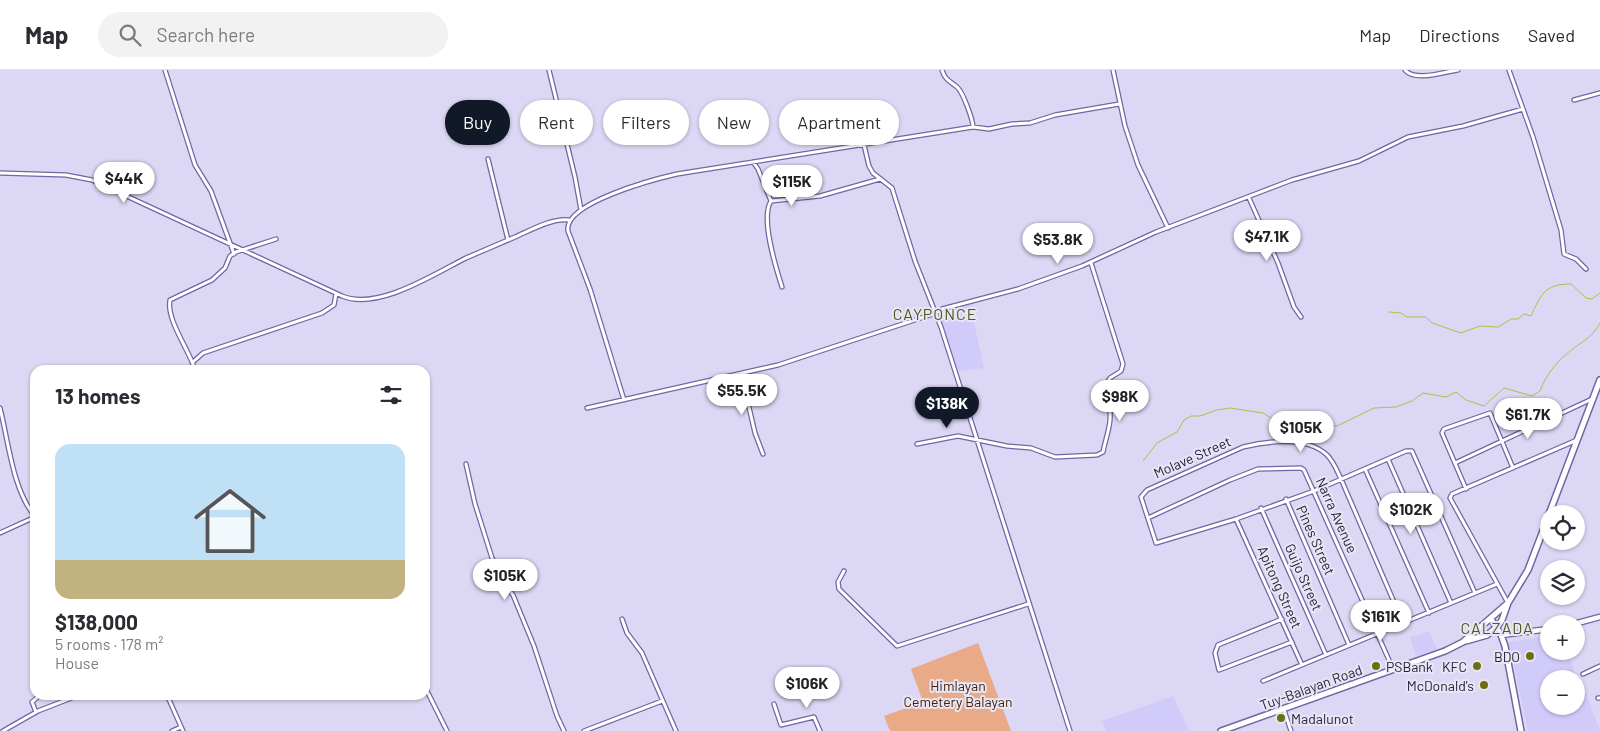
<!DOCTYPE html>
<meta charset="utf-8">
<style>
body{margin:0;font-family:Barlow,sans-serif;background:#f2f2f3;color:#2b2b33;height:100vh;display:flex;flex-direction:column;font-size:19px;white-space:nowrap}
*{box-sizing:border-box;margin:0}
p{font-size:16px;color:#7c7c81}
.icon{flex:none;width:28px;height:28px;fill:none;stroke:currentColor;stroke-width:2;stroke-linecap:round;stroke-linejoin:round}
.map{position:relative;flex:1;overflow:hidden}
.panel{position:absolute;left:30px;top:295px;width:400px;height:335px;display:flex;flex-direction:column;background:#fff;border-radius:15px;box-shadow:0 1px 4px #0004}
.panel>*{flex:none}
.guide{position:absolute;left:445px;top:30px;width:475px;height:45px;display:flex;gap:10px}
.buttons{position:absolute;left:1540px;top:435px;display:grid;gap:10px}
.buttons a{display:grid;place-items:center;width:45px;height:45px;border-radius:50%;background:#fff;box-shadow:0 1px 4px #0004;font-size:25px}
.price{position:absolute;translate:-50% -42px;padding:0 11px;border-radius:18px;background:#fff;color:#222;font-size:16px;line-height:32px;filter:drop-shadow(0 1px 2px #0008)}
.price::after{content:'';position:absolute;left:50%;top:30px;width:15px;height:11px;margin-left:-8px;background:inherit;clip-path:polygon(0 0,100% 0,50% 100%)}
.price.selected{background:#111827;color:#fff}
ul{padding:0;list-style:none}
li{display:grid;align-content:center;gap:10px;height:265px;padding:0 25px}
li span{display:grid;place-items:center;height:155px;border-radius:15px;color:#555}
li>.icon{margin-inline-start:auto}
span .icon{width:90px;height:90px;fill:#fffc;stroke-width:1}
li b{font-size:21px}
h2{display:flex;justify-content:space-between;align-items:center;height:60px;padding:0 25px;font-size:21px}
.tag{padding:0 18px;border-radius:22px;background:#fff;box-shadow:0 1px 4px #0004;font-size:18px;line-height:45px}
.tag.selected{background:#111827;color:#fff}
header{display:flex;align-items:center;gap:30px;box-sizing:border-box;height:70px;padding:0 25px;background:#fff;border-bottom:1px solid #e1e1e2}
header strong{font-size:24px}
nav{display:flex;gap:28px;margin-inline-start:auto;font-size:18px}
.search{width:350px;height:45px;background:#f2f2f3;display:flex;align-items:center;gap:12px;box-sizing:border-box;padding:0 18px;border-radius:28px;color:#7c7c81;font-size:19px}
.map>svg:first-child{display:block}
.built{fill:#d1cbfa;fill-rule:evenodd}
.green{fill:#e9ab87}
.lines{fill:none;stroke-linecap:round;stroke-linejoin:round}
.stream{stroke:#b9bd42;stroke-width:1}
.minor-casing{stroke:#7166a5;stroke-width:5.5}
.secondary-casing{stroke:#7166a5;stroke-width:7}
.primary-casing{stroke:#7166a5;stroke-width:8}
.minor{stroke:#fff;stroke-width:3}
.secondary{stroke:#fff;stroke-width:4.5}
.primary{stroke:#fff;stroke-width:5}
.poi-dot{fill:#6c6e12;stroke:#e8e6f5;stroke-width:2}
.labels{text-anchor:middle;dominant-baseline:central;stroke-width:4;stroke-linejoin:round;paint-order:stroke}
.street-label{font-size:14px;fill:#26213c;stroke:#e8e6f5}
.poi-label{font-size:14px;fill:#26213c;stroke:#e8e6f5;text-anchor:end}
.park-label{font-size:14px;fill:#431d03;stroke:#e8e6f5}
.quarter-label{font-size:16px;letter-spacing:1px;fill:#54561c;stroke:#e8e6f5}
</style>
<header>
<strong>Map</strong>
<div class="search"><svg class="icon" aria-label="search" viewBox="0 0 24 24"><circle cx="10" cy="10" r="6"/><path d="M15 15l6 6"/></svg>Search here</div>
<nav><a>Map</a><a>Directions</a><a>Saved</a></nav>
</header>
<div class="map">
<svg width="1600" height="661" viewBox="0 0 1600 661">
<rect width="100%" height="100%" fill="#dbd7f4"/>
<path class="built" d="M970,234l14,64 -27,3 -18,-58z
M1429,562l8,17 -21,7 -6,-19z
M1549,566v15h19l9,29 4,-1 19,52h-72l-19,-89zM1549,609h27v27h-27z
M1173,626l16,35h-83l-4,-10z"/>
<path class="green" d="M978,573l33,88h-121l-6,-15 39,-14 -12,-33z"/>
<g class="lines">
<path class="stream" d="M1389,242l12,1 6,4h19l6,6 29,10 19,-7 18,1 13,-8h7l6,-5 7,2c10,-21 13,-32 40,-32l15,14 6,1 8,-6
M1143,391l14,-18 20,-11 7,-12 7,-4h9l17,-6 13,-2 33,5 8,5 28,-2 21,8 17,2 37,-18 22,-1 16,-6 11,-8 23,4 10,-5 10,8 18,6 20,-18 28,8 8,-5c6,-17 19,-32 34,-43 12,-9 18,-11 26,-25"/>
<defs>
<path id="minor" d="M165,0l30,95 16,26 23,63
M549,0l26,107 6,33
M942,0c3,10 8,11 15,17 6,5 16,33 16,40
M1113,0l12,56 13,39 30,63
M1405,0c10,12 39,2 53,0
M1509,0l24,67 28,93 3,24 12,5 10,10
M1574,30l26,-7
M864,75l5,21 4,7 19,15 23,73 26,66 129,404
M488,89l20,81
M753,92l5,7 13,32
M0,103l66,2 26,5 250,116c36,15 92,-22 124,-38 16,-7 33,-14 49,-21 16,-7 37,-19 54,-17
M1249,128l29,65 16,44 7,10
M782,217c-6,-19 -22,-69 -11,-86l49,-5 60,-17
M193,292l10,-9 119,-40 12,-8 2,-11
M195,300c-5,-19 -29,-50 -25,-70l42,-20 13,-12 5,-12 6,-4 40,-13
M745,304l3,29 7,30 8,21
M624,330l-34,-111 -22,-58c-5,-28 87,-52 109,-57l296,-47 16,2 23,-5 18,-1 25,-8 64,-11
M0,338c8,31 13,84 35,108
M587,338l191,-43 158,-52 6,-4 76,-20 64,-23 74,-34 136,-52 67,-19 49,-24 55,-11 60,-17
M917,374l41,-8 49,10 24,2 24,9 42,-2 6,-3c3,-16 10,-30 6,-47 -1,-4 -5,-9 -7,-14l8,-13 11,-7 2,-7 -32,-101
M1388,389l63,144
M1455,393l137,-64
M466,394l9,40 17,54 11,24 10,13 21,51 23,70 7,15
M1365,399l64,144
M1466,419l-24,-56 2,-4 46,-16 23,55
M1286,429l63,146
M1261,438l65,147
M1148,448l82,-38 28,-11 43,-1 3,2 89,199
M1236,449l66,146
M0,463l35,-16
M844,501l-6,11 1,7 58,57 131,-42
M1508,533l-58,-105 2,-4 125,-54
M622,549l5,14 15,20 34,78
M1282,549l-64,26 -3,8 4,17 73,-28
M1403,553l-62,-144c-4,-8 -7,-17 -14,-24 -20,-19 -59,-14 -84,-8l-96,43 -6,7 15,46 80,-24 78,-28 92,-40h6l63,142
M1583,604l17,-8
M1263,611l234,-97
M425,617l22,44
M167,625l16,36
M1598,628h2
M774,634l7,21 33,-8 6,14
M1284,640l7,21
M36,642l-4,-10 8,-7
M3,661l35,-20 41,-16
M172,661l9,-4
M584,661l78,-30"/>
<path id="secondary" d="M1574,554l26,-7
M1501,565l48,-6"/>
<path id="primary" d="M1549,444l51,-134
M1491,549l10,16 4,11 16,85
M1466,571l21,-6 10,-8 5,-7 6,-17 20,-33 21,-55
M1221,661l224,-80 18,-9 45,-39"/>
</defs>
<use href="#minor" class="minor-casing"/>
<use href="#secondary" class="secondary-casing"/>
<use href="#primary" class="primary-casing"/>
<use href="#minor" class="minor"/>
<use href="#secondary" class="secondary"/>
<use href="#primary" class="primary"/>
</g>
<g class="poi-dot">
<circle cx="1530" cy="586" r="5"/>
<circle cx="1376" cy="596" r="5"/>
<circle cx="1477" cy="596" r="5"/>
<circle cx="1484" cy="615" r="5"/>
<circle cx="1281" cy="648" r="5"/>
</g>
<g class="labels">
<g class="street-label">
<text transform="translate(1192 387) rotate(-24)">Molave Street</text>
<text transform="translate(1337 445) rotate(66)">Narra Avenue</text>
<text transform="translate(1316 470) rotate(66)">Pines Street</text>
<text transform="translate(1304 507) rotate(66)">Guijo Street</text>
<text transform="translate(1280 517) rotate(66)">Apitong Street</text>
<text transform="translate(1311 617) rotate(-20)">Tuy-Balayan Road</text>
</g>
<g class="poi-label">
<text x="1520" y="586">BDO</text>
<text x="1386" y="596" text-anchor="start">PSBank</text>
<text x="1467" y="596">KFC</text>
<text x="1474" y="615">McDonald's</text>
<text x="1291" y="648" text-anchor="start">Madalunot</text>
</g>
<g class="park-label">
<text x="958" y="615">Himlayan<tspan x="958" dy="16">Cemetery Balayan</tspan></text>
</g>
<g class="quarter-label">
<text x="935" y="243">CAYPONCE</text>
<text x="1497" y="557">CALZADA</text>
</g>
</g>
</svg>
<div class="buttons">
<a><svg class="icon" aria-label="locate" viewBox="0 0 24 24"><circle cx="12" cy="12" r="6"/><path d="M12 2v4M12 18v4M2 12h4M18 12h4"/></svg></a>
<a><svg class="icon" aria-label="layers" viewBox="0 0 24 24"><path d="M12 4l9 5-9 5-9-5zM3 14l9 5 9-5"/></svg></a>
<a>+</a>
<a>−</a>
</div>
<b class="price" style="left:124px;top:134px">$44K</b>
<b class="price" style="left:792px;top:137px">$115K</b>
<b class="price" style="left:1267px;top:192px">$47.1K</b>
<b class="price" style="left:1058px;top:195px">$53.8K</b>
<b class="price" style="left:742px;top:346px">$55.5K</b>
<b class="price" style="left:1120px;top:352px">$98K</b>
<b class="price selected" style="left:947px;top:359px">$138K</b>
<b class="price" style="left:1528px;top:370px">$61.7K</b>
<b class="price" style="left:1301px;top:383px">$105K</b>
<b class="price" style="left:1411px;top:465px">$102K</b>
<b class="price" style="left:505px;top:531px">$105K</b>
<b class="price" style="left:1381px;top:572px">$161K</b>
<b class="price" style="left:807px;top:639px">$106K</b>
<div class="guide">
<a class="tag selected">Buy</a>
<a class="tag">Rent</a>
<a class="tag">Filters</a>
<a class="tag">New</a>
<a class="tag">Apartment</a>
</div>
<section class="panel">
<h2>13 homes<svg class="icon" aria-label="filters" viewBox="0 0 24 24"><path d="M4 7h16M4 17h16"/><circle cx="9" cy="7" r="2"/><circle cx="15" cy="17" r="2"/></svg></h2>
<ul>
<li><span style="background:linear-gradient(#bfe0f5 75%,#c2b280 0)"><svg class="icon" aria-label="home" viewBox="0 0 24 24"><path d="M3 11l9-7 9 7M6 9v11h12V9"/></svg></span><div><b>$138,000</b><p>5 rooms · 178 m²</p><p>House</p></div></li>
</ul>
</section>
</div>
